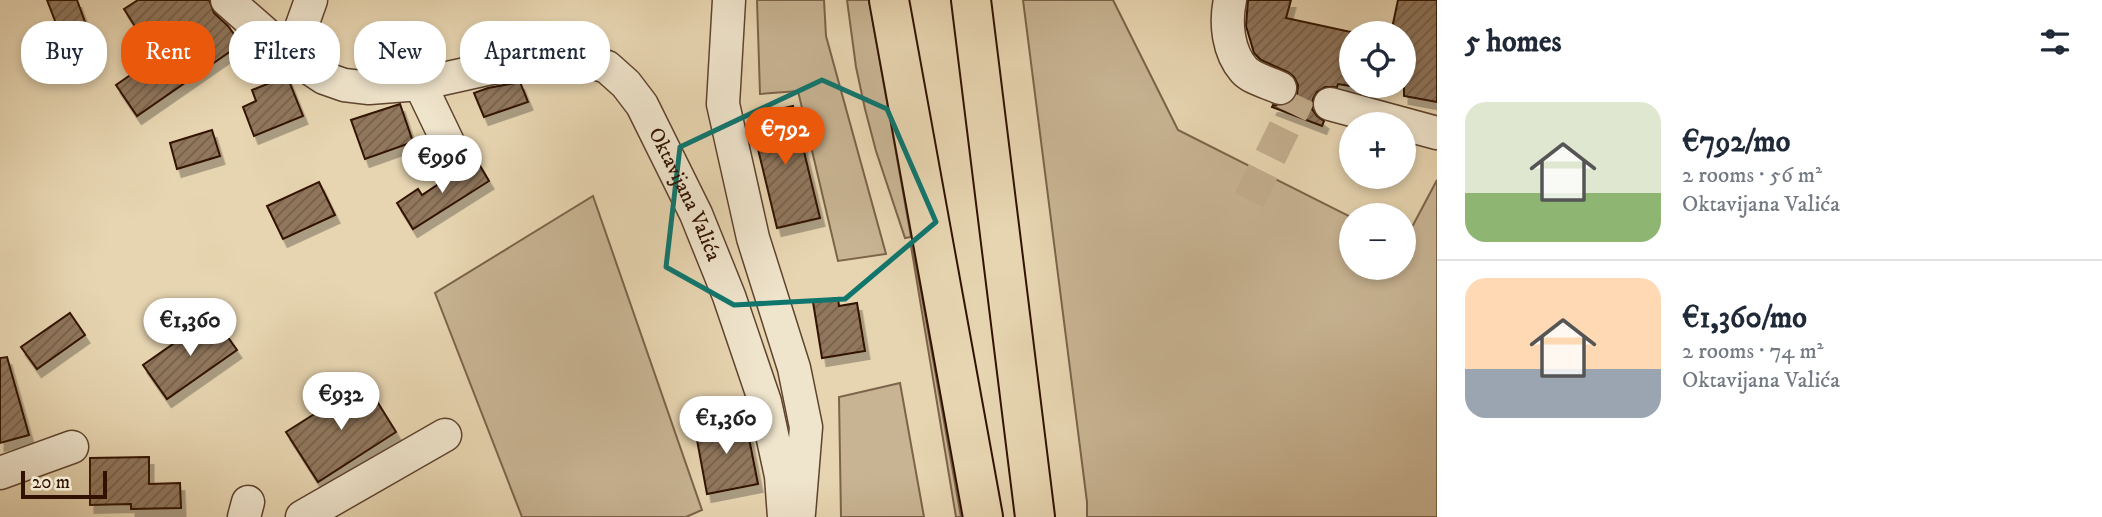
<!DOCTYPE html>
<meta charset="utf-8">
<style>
body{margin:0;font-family:"IM FELL DW Pica",serif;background:#f2f2f3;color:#1f2937;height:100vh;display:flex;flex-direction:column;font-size:26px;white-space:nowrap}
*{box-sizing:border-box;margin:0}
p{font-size:23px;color:#747a83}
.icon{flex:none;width:38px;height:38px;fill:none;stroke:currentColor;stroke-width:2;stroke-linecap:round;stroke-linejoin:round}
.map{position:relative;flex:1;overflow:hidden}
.panel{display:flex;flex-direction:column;background:#fff;width:665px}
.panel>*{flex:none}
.banner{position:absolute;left:21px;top:21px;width:665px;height:63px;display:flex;gap:14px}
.buttons{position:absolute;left:1339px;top:21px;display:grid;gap:14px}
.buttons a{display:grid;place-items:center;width:77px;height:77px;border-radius:50%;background:#fff;box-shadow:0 4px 10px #0003;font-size:35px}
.scale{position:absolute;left:21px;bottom:18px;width:86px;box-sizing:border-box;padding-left:7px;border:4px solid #311201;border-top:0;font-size:19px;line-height:24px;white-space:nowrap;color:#311201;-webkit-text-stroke:5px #efe4cc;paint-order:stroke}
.price{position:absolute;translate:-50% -60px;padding:0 16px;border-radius:24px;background:#fff;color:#222;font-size:23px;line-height:46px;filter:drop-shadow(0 2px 4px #0008)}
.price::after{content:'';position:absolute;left:50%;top:42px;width:21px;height:16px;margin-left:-10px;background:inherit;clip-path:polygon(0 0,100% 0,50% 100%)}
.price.on{background:#ea580c;color:#fff}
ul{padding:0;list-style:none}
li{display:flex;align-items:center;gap:21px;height:175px;padding:0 28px}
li+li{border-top:2px solid #e0e1e3}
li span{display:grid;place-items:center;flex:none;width:196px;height:140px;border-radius:21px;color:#555}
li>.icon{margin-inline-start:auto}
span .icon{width:84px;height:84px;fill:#fffc;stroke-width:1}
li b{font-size:30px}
h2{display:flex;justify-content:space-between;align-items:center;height:84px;padding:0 28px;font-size:30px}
.pill{padding:0 24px;border-radius:28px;background:#fff;box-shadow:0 4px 10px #0003;font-size:24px;line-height:63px}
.pill.on{background:#ea580c;color:#fff}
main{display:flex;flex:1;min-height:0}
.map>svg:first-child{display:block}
.green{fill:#c8b493;stroke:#7c634a;stroke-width:2}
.building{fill:url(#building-hatch);stroke:#311201;stroke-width:2;filter:url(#shadow)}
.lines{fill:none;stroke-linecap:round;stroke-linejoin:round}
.minor-tunnel{stroke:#c3ae8e;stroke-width:32;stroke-dasharray:32 16;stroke-linecap:butt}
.minor-casing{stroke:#5e432d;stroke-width:35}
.highway-casing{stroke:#311201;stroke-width:42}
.minor{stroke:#efe4cc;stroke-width:32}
.highway{stroke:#e7d5b1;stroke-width:38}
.marked{fill:none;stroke:#0f766e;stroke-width:5;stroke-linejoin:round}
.labels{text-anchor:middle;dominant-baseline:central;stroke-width:5;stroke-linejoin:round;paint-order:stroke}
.street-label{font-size:21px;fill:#311201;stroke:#efe4cc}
</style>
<main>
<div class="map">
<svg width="1437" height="517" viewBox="0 0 1437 517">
<defs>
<pattern id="building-hatch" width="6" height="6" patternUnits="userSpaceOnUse" patternTransform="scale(1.75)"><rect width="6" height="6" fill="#90775d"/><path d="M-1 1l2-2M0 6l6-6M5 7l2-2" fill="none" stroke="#76604a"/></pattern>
<filter id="shadow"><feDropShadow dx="4.5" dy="8" stdDeviation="0" flood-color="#0004"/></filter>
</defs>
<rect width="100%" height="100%" fill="#e7d5b1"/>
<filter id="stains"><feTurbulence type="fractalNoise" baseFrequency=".00286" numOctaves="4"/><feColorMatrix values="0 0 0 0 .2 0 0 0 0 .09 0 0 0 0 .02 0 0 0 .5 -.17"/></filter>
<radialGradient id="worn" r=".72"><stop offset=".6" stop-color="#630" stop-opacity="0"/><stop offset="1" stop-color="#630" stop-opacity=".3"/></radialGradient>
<path class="green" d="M757,0h67l2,36 60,218 -48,7 -40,-170 -38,3z
M847,0h22l42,237 -6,1 -29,-87 -11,-42 -9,-42z
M1023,0h90l65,130 173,87v51h53v-26l33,-62v337h-350v-15z
M593,196l109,314 -16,7h-164l-87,-224z
M911,246l2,1 48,270h-5z
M900,383l24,134h-83l-2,-120z"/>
<path class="building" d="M47,0h30l8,22 -26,9z
M138,0h71l5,13 14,13 13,18 -104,72 -21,-31 39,-27 -31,-49z
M1248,0h43l-5,18 65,14v54l-13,-2 -1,3h-12l-8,5 -4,7 -1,10 5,7 7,5 -2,5 -50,-19 1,-2 10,1 8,-4 6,-7 1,-10 -4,-8 -6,-5 -27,-12 -7,-7 -8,-27z
M1398,0h39v102l-33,-6v-63h-13z
M287,76l16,40 -49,20 -11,-29 13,-6 -4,-11z
M520,82l8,20 -44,15 -10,-24 14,-5z
M400,104l13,38 -48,17 -14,-39z
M793,106l27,112 -43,10 -27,-112z
M212,130l8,26 -43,13 -7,-26z
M476,159l13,22 -76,48 -16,-26 21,-14 4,6 30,-20 12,-2z
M319,182l16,33 -52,24 -16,-33z
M838,298l1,8 18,-3 8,48 -43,7 -9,-56z
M70,313l15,22 -48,34 -16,-22z
M213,316l24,34 -70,49 -24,-34z
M7,357l22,78 -29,8v-85z
M365,382l31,50 -78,50 -32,-50z
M745,418l13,66 -51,10 -12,-65z
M149,457v27l31,-1 1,25 -50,1v-5l-41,1v-47z"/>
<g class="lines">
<path class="minor-tunnel" d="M1249,200l51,-104"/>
<defs>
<g id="minor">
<path id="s1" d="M227,0l64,56 33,22 20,7 25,3 51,-4 72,-16 73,-11 23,4 19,6 19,17 16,21 54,109 33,82 36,106 16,74 3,41"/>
<path d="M729,0l-6,104 30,134 41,130 12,59 -7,86"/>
<path d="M1230,0c-5,23 -2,52 14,70 8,9 26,13 36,18"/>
<path d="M291,56l20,-56"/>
<path d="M420,84l35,73"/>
<path d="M1330,104l107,29"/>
<path d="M0,473l72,-26"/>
<path d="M244,517l4,-15"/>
<path d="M302,517l143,-82"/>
</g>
<path id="highway" d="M889,0l94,517
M971,0l64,517"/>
</defs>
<use href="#minor" class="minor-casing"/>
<use href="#highway" class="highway-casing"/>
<use href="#minor" class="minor"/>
<use href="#highway" class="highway"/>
</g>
<path class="marked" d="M822,80l65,29 49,113 -91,77 -111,6 -68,-38 14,-120z"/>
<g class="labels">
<g class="street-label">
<text stroke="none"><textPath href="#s1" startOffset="564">Oktavijana Valića</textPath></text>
</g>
</g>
<rect width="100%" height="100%" filter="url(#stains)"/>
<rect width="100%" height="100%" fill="url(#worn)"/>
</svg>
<div class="buttons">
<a><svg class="icon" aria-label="locate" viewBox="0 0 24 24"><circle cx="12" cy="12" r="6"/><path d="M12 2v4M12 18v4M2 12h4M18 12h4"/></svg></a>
<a>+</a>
<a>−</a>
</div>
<div class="scale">20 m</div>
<b class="price on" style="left:785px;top:167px">€792</b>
<b class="price" style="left:442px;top:195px">€996</b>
<b class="price" style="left:190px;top:358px">€1,360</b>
<b class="price" style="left:341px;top:432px">€932</b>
<b class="price" style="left:726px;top:456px">€1,360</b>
<div class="banner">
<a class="pill">Buy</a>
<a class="pill on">Rent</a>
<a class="pill">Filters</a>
<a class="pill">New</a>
<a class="pill">Apartment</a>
</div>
</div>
<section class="panel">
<h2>5 homes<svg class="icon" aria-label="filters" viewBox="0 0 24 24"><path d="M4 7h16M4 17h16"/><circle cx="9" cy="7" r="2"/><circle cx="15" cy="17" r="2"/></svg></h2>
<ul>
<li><span style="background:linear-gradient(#dfe7d0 65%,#8fb573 0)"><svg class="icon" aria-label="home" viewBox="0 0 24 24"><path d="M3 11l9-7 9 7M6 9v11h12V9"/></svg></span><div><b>€792/mo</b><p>2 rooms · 56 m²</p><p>Oktavijana Valića</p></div></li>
<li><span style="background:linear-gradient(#ffd9b3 65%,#9aa5b1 0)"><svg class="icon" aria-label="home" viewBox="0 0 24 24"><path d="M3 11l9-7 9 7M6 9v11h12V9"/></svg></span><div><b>€1,360/mo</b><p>2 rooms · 74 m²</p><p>Oktavijana Valića</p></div></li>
</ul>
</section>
</main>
